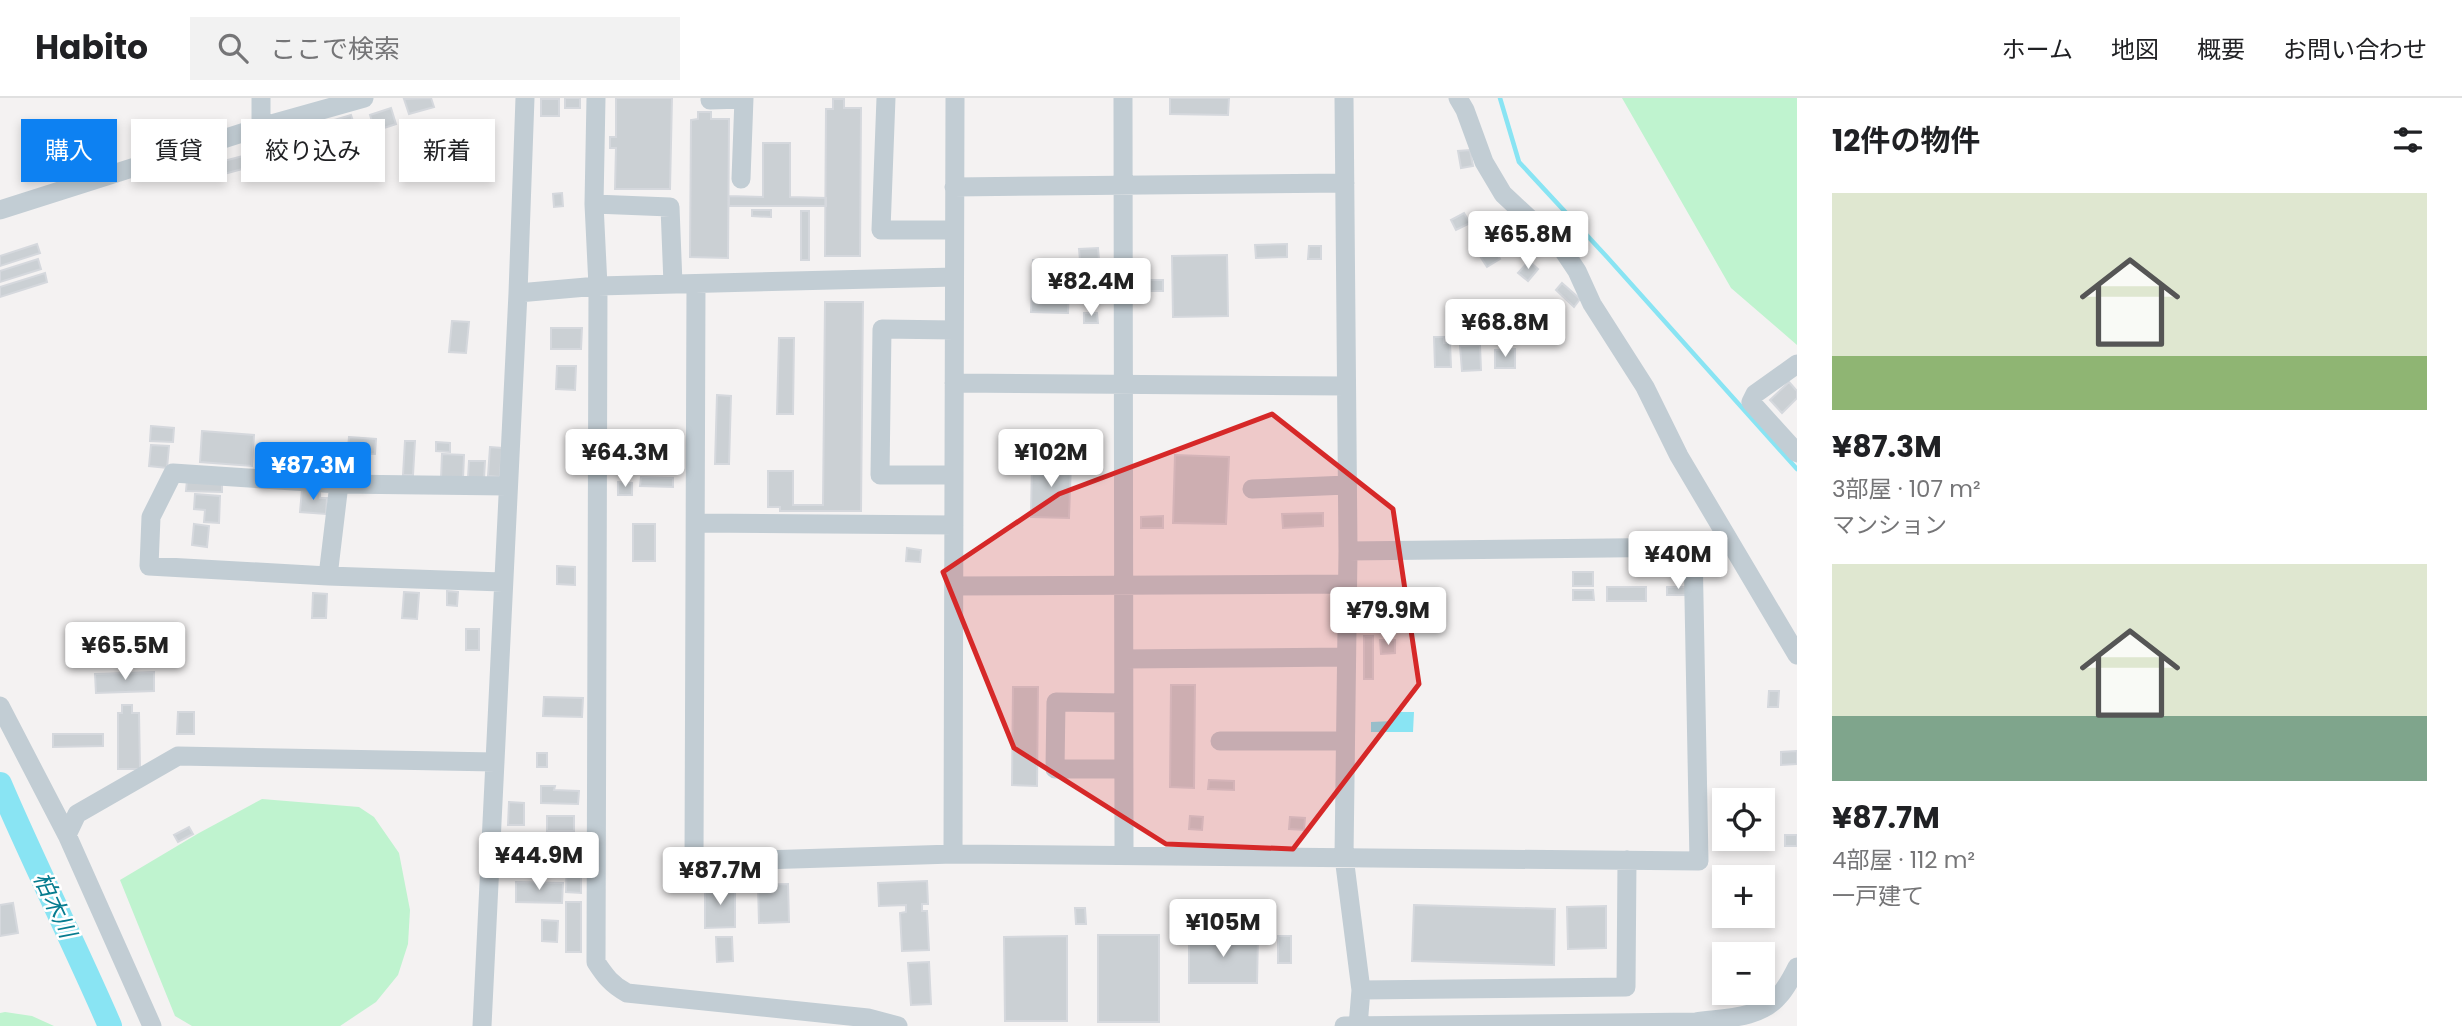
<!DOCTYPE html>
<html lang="ja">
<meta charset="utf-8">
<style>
body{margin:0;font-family:Poppins,"Noto Sans JP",sans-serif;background:#f2f2f2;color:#202124;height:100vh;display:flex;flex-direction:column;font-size:26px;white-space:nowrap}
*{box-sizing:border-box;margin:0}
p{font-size:23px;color:#757577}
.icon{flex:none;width:38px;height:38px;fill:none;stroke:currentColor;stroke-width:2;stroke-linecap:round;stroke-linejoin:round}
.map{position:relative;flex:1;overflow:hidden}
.details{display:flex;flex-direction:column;background:#fff;width:665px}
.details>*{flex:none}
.guide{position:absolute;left:21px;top:21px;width:665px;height:63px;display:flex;gap:14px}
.tools{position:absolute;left:1712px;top:690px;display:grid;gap:14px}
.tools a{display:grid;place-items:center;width:63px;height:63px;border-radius:0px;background:#fff;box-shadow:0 4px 10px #0003;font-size:35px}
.price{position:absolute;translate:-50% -60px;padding:0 16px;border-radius:7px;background:#fff;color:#222;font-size:23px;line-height:46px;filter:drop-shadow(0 2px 4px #0008)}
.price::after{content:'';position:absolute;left:50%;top:42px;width:21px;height:16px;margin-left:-10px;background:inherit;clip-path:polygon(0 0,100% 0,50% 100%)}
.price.selected{background:#0d81f2;color:#fff}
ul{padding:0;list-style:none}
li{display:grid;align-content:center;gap:14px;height:371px;padding:0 35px}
li span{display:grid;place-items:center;height:217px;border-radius:0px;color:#555}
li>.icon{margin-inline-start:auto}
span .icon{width:126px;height:126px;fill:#fffc;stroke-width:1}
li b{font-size:30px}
h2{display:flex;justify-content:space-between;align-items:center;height:84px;padding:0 35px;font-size:30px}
.tag{padding:0 24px;border-radius:0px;background:#fff;box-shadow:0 4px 10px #0003;font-size:24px;line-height:63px}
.tag.selected{background:#0d81f2;color:#fff}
header{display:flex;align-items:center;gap:42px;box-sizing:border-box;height:98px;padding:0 35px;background:#fff;border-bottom:2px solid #e0e0e0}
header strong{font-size:33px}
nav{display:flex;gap:38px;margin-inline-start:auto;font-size:24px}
.search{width:490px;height:63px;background:#f2f2f2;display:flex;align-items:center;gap:18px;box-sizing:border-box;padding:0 24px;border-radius:0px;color:#757577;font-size:26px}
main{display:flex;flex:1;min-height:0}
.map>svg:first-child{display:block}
.green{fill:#bff3cf}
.water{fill:#89e4f3}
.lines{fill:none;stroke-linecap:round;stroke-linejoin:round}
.stream{stroke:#89e4f3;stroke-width:4.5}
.river{stroke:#89e4f3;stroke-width:24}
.building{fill:#cbd0d4;stroke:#d5d8dd;stroke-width:2}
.minor{stroke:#c2cdd4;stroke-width:19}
.marked{fill:#d62828;fill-opacity:0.2;stroke:#d62828;stroke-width:5;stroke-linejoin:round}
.labels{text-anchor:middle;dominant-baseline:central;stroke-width:5;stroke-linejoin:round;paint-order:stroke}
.water-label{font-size:23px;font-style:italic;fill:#067c8f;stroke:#fff}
</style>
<header>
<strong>Habito</strong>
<div class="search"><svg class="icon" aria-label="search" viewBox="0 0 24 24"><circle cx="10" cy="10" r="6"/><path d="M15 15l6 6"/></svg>ここで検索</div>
<nav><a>ホーム</a><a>地図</a><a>概要</a><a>お問い合わせ</a></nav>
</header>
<main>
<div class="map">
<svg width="1797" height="928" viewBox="0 0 1797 928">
<rect width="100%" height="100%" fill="#f4f2f2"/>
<path class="green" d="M1622,0h175v247l-66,-57z
M262,701l97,8 15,10 25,36 11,57 -2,34 -10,31 -22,27 -36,24h-148l-17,-10 -55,-136 79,-47z
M5,914l27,4 22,10h-54v-13z"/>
<path class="water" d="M1394,614h20l-1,20h-42v-10l23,-1z"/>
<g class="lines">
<path class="stream" d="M1500,0l19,64 88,95 190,212"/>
<path class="river" d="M0,686c35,82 75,161 110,242"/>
</g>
<path class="building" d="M431,0l3,9 -25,7 -5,-15z
M565,0h15v10h-15z
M616,0h56l-2,91h-55l1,-41h-6v-11h6z
M1170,0h59l-1,17 -58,-1z
M541,1h18v17h-18z
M833,1h11v9h17l-1,148h-35l1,-147h7z
M391,10l5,16 -21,7 -5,-16z
M698,14h13v7h18l-1,139 -38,-1 1,-137 7,-1z
M351,17l5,15 -20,6 -5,-15z
M314,29l5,14 -17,6 -5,-13z
M279,36l5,17 -20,6 -6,-16z
M763,45h27v54l36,1v8h-97v-10l34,1z
M1470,52l3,16 -12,2 -3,-17z
M243,58l3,12 -22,6 -4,-12z
M562,95l1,13 -9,1 -1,-13z
M752,112h19v7l-19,-1z
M801,113h8v49h-8z
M1464,115l6,10 -14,7 -5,-10z
M37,146l3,9 -40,13v-10z
M1287,146v13l-31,1 -1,-13z
M1309,148h12v13h-13z
M1098,150l1,12h-19l-1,-11z
M1494,150l6,11 -13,8 -7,-11z
M1227,157l1,61 -55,1 -1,-61z
M38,161l3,10 -41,13v-11z
M1033,162l37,1 -2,52 -37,-1z
M1529,163l9,8 -10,12 -10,-8z
M45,175l2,9 -47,15v-10z
M1147,182h16v11h-16z
M1562,185l18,16 -6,8 -18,-17z
M825,204h38l-2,209h-81v-4h-12v-36h25v34h30z
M1084,215h13l1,10h-14z
M452,223l17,1 -3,31 -17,-1z
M551,230h31l-1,21h-30z
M1434,239h10v6l6,-1 1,25h-16z
M779,240h15l-1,76h-16z
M1480,247l1,25 -19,1 -2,-25z
M1515,251v19h-20v-18z
M557,268h19l-1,24 -19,-1z
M1789,284l8,9v7l-15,15 -12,-13z
M717,297l14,1 -2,68h-14z
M151,328l23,2 -1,14 -23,-1z
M202,333l52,4 -2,31 -52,-4z
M349,339l27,2 -1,15 -23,-1 -1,19 -22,-1v-11h7l1,-12h11z
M405,343h10l-2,34h-10z
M436,344l14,1v9l-14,-1z
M151,347l18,1 -2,22 -18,-2z
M490,349l12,1 -2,29 -12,-1z
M442,356l22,1 -1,24h-22z
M1175,357l54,2 -3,67 -53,-1z
M469,363h16l-1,18 -16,-1z
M1032,363l39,1 -2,56 -38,-1z
M641,379l32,1v9l-33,-1z
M187,382l35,1v11l-36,-1z
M618,384l14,1v12h-14z
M302,391l18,2v7h7l-1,16 -26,-2z
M195,396l25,2 -1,27 -15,-1 1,-12 -11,-1z
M1323,415v13l-40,2 -1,-14z
M1163,418v12h-22v-11z
M194,426l15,2 -2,21 -15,-2z
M633,426h22v37h-22z
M907,450l14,2 -1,12 -14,-1z
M557,468l18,1v18l-18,-1z
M1573,474h20v14h-20z
M1607,489h39v14h-39z
M1667,489h21v8h-21z
M1573,492h20l1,10h-21z
M447,493l11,1 -1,14 -10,-1z
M404,494l15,1 -2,26 -15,-1z
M313,495l14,1 -1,24h-14z
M466,531h13v21h-13z
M1364,538h9v43h-9z
M1380,542h15v13l-14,1z
M154,574v19l-58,2 -1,-19z
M1171,587h24l-1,103 -24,-1z
M1013,589h25l-1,99 -25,-1z
M1769,593h10l-1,16h-10z
M544,599l39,1 -1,19 -39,-1z
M122,607h10v8h7l1,56h-22v-56h4z
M178,614h16v22h-17z
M53,636h50v12l-50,1z
M1797,653v13l-16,1v-13z
M537,655h10v14h-10z
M1209,682l25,1v9l-26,-1z
M541,688h14l-1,4 25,1 -1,13 -37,-1z
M509,704l15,1v22h-16z
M547,718h27v15h-27z
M1190,718l13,1 -1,13 -13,-1z
M1290,719l15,1 -1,12 -15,-1z
M189,729l4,7 -15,8 -4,-7z
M1785,737h12v11h-12z
M567,754h14v41l-15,-1z
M927,783l1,23h-6v7h5l2,39 -27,1 -2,-38 6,-1v-7l-27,1 -1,-23z
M516,784l47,1 -1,20 -46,-1z
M788,786l1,38 -30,1 -1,-38z
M705,789h30v40l-30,1z
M566,804h15v50h-15z
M13,805l5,30 -18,3v-31z
M1414,807l141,4 -1,56 -142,-4z
M1606,808v42l-38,1 -1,-42z
M1075,810h10l1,16h-10z
M542,822l16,1 -1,21 -15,-1z
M1098,837h61v87h-61z
M1189,837h69l-1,48h-68z
M1067,838v85h-62l-1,-84z
M1278,838h13v27h-13z
M716,839h16l1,24 -16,1z
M929,864l2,42 -20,1 -3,-42z"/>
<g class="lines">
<path class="minor" d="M261,0v29
M596,0l-2,106 4,82 -2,676c9,14 16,23 31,31l241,25 30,8
M886,0l-5,132h73
M1123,0l1,757
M1344,0l4,453 -4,306 17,133 -3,36
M1458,0l7,12 19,52 19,32 60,56 14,21 15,33 53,83 34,69 118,199
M710,2l33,-1
M741,81l3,-81
M954,89l391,-4
M594,106l76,3 3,77
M0,112l261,-83 103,-29
M696,186l-2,578 259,-8 746,7 -6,-314 -345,4
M518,195l80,-7 356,-9
M954,232l-72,-1 -2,146h74
M1797,266l-42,30 -4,8 46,51
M954,285l392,3
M1252,391l95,-4
M696,425l258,2
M328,478l11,-92
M502,484l-174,-6 -179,-10 2,-49 22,-44 166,11 168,2
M954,488l393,-2
M1124,561l222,-2
M1123,605l-67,-1 -1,67h69
M0,608l67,129 85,191
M1220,643h125
M67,737l10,-21 101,-58 317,6
M953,756l2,-756
M1361,892l265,-3 1,-127
M482,928l36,-733 7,-195
M1344,928l352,-4c27,-4 64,-3 83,-26 8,-9 13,-19 18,-29"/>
</g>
<path class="marked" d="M1272,316l121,95 26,175 -126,165 -127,-5 -152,-96 -71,-176 116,-78z"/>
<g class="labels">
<g class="water-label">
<text transform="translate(55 807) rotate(65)">柏木川</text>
</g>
</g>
</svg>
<div class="tools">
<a><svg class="icon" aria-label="locate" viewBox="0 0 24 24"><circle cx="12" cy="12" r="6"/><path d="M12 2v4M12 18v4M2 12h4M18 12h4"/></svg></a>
<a>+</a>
<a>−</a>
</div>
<b class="price" style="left:1528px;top:173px">¥65.8M</b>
<b class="price" style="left:1091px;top:220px">¥82.4M</b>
<b class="price" style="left:1505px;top:261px">¥68.8M</b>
<b class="price" style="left:625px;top:391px">¥64.3M</b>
<b class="price" style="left:1051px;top:391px">¥102M</b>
<b class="price selected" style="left:313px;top:404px">¥87.3M</b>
<b class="price" style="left:1678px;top:493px">¥40M</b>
<b class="price" style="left:1388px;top:549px">¥79.9M</b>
<b class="price" style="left:125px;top:584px">¥65.5M</b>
<b class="price" style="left:539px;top:794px">¥44.9M</b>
<b class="price" style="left:720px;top:809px">¥87.7M</b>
<b class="price" style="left:1223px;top:861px">¥105M</b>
<div class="guide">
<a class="tag selected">購入</a>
<a class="tag">賃貸</a>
<a class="tag">絞り込み</a>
<a class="tag">新着</a>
</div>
</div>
<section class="details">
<h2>12件の物件<svg class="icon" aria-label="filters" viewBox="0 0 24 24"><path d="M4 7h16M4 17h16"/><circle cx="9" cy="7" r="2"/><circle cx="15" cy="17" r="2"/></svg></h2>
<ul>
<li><span style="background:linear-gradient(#dfe7d0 75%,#8fb573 0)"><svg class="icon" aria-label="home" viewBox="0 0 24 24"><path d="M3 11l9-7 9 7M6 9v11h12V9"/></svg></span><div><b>¥87.3M</b><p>3部屋 · 107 m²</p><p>マンション</p></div></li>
<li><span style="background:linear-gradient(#dfe7d0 70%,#7fa58c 0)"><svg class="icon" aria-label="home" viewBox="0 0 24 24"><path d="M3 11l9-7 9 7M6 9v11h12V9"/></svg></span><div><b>¥87.7M</b><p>4部屋 · 112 m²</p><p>一戸建て</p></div></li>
</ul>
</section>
</main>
